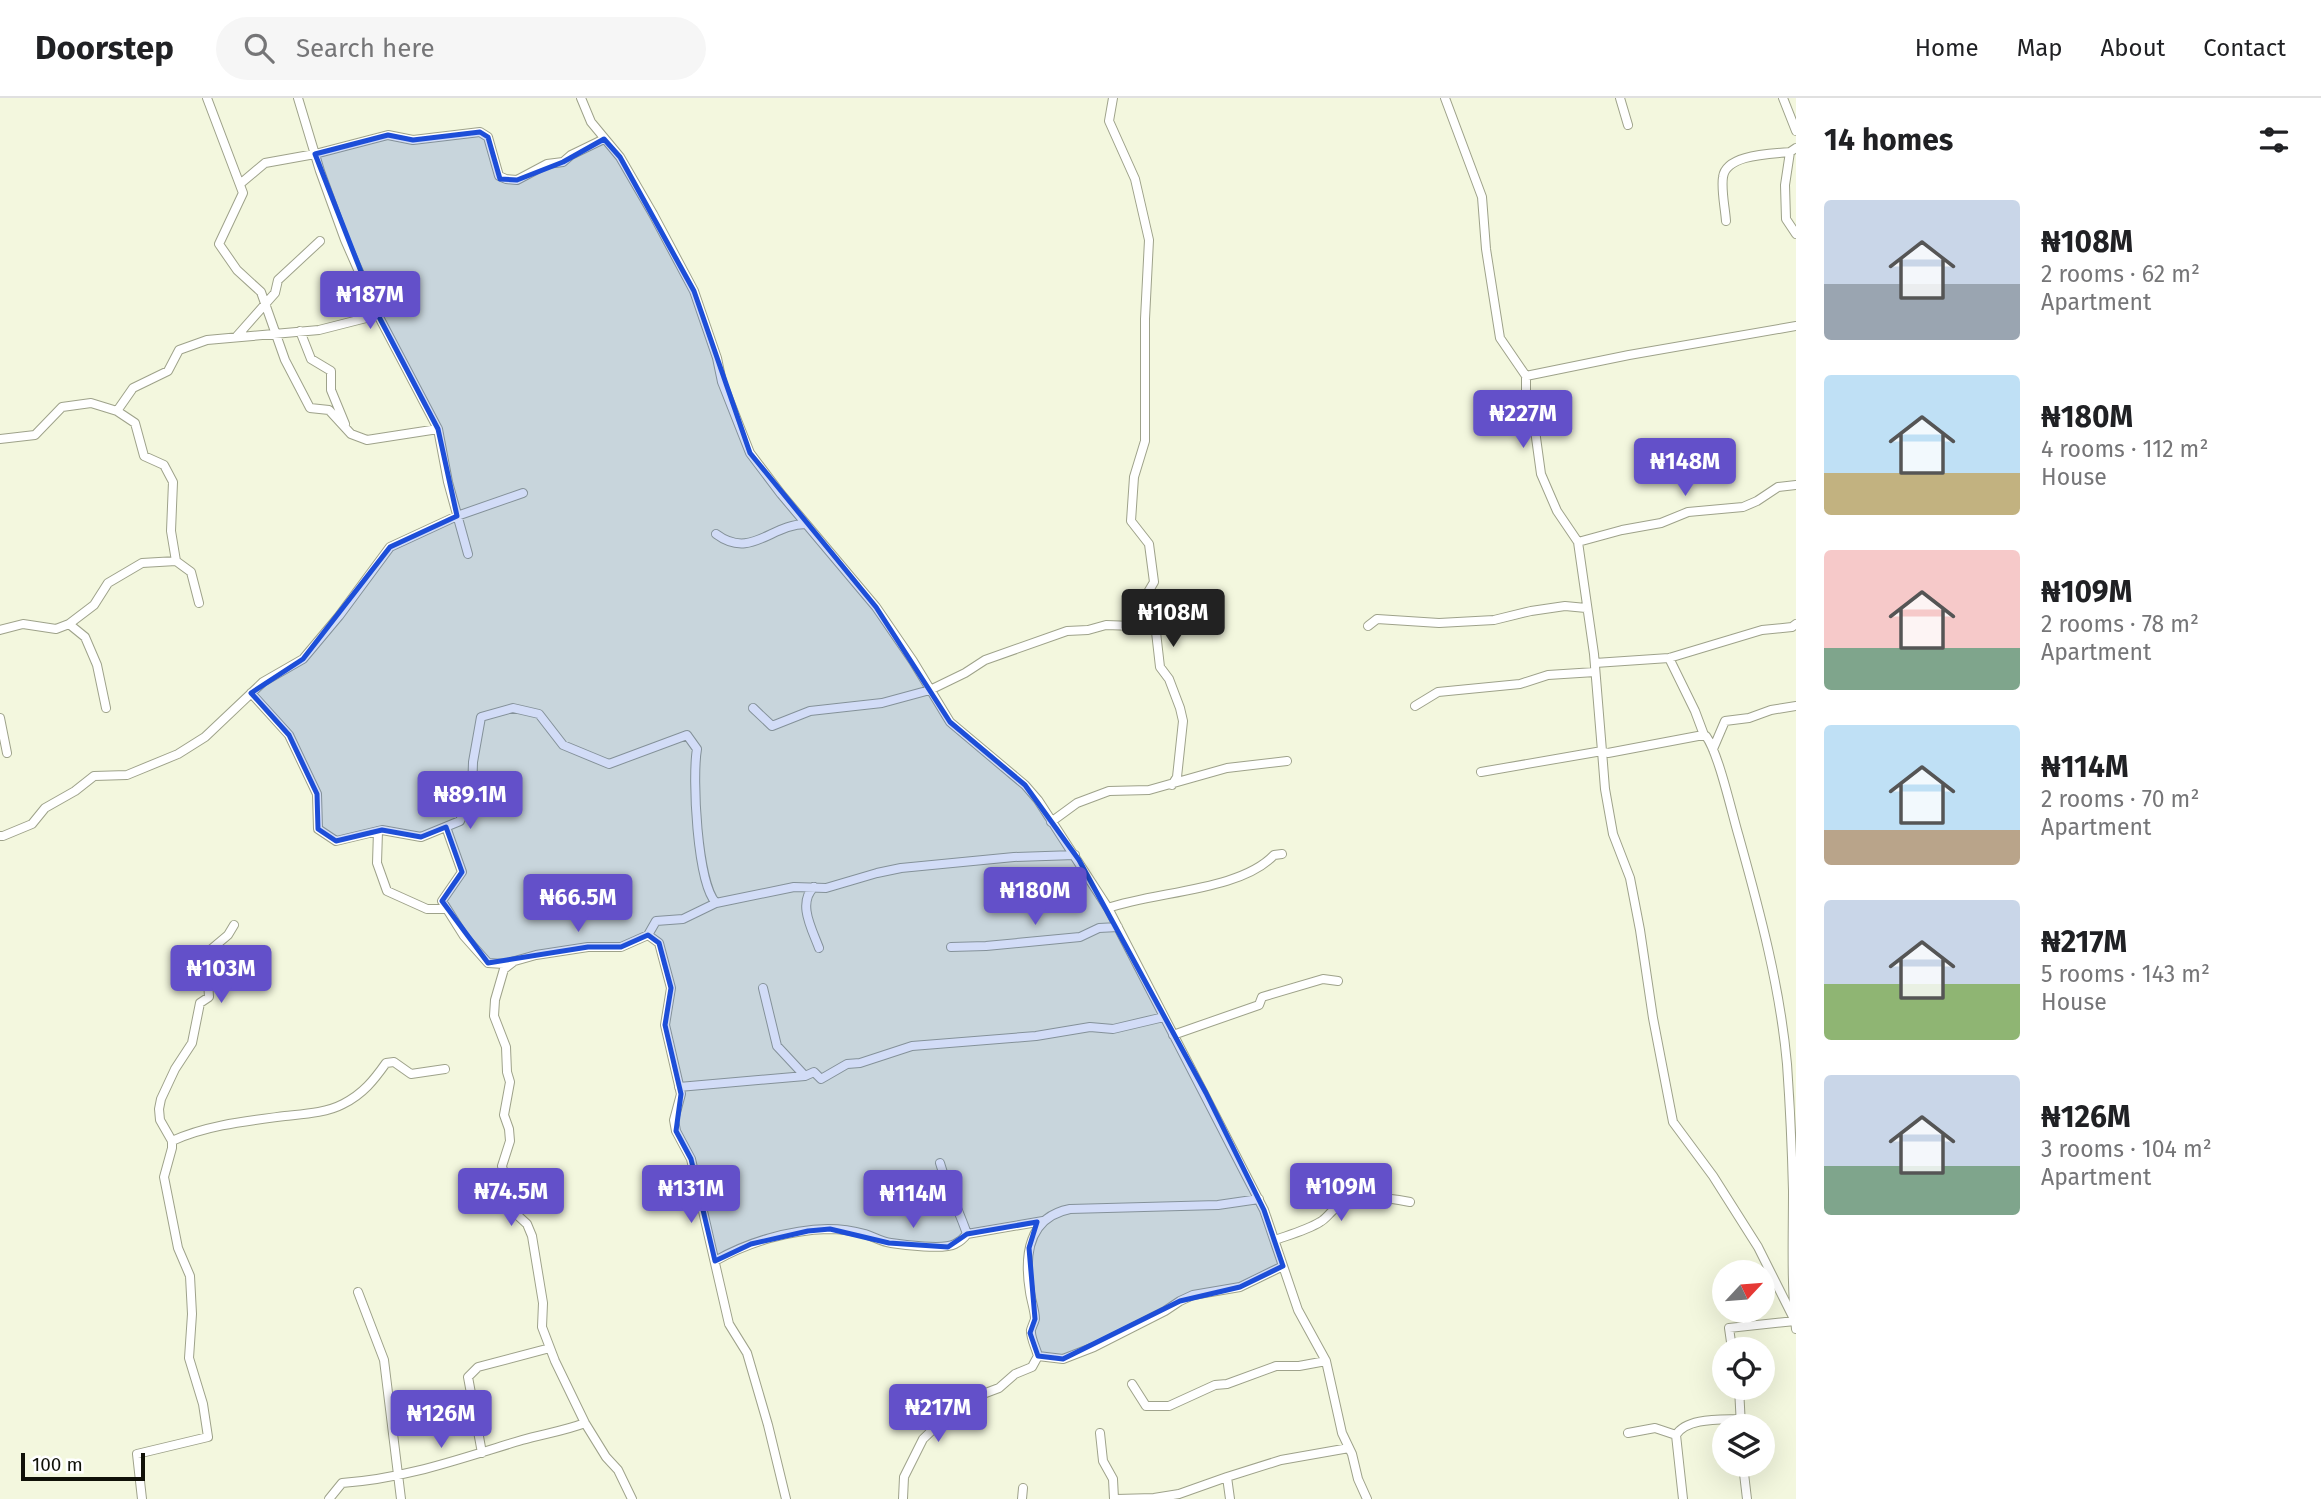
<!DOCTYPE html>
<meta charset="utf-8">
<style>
body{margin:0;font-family:"Fira Sans",sans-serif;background:#f6f6f6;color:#202124;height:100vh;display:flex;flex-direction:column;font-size:26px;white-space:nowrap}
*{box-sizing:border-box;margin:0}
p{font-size:23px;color:#757577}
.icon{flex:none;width:38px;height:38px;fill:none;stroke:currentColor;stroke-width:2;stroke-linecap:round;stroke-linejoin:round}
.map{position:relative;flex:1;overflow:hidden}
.details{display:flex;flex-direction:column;background:#fff;width:525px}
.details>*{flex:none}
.needle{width:46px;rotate:64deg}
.buttons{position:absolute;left:1712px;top:1162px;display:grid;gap:14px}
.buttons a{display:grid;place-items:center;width:63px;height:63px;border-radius:50%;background:#fff;box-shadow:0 7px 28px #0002;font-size:35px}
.scale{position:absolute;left:21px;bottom:18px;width:124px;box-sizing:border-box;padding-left:7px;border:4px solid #101108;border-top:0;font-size:19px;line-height:24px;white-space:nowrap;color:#101108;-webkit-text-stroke:5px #fff;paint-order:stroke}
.price{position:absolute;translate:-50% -60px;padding:0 16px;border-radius:7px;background:#6350c9;color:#fff;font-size:23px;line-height:46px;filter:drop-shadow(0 2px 4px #0008)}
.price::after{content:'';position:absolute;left:50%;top:42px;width:21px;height:16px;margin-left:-10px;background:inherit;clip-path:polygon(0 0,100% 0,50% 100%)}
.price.active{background:#222;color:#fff}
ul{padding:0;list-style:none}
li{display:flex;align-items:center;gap:21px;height:175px;padding:0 28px}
li span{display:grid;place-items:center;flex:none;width:196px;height:140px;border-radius:7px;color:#555}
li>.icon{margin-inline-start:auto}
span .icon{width:84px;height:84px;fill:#fffc;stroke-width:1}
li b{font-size:30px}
h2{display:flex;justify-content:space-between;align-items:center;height:84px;padding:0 28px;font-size:30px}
header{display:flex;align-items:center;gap:42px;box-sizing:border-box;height:98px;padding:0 35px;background:#fff;border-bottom:2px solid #e0e0e0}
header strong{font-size:33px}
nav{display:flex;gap:38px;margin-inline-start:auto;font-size:24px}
.search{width:490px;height:63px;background:#f6f6f6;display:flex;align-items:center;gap:18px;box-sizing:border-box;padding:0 24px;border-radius:38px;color:#757577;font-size:26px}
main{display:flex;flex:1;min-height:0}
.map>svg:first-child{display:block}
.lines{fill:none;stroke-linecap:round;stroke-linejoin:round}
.minor-casing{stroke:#9ea28a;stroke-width:10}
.minor{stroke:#fff;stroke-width:8}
.marked{fill:#1d4ed8;fill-opacity:0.2;stroke:#1d4ed8;stroke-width:5;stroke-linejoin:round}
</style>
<header>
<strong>Doorstep</strong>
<div class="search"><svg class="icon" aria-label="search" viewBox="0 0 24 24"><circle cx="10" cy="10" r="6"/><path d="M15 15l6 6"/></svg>Search here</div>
<nav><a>Home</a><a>Map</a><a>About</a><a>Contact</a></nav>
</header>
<main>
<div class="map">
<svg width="1796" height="1401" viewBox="0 0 1796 1401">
<rect width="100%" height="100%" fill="#f3f7de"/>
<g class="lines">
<defs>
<path id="minor" d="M207,0l36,95 -24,51 18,26 24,22 24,68 25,48 19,2 22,24 16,6 71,-11
M298,0l22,73 25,69 33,75 60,114 10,53 20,72
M581,0l10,24 29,35 33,57 41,77 23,67 5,24 28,71 31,41 95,113 37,54 37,61 75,63 13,15 70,108 156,302 34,100 28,51 16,72 10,21 6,25 9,20
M1113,0l-4,23 26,58 14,61 -4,79v122l-11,36 -3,44 18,23 5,38 -10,17 -1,10 13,23 4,35 9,12 11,29 3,13 -6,56 -5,8
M1445,0l37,99 4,52 14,89 26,38v19l8,28 7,51 16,37 21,31 16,112 8,97 6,2 90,-17h8c13,18 26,78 33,101 21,75 41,150 48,227 3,42 5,85 6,127 0,46 -2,92 3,138
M1620,0l8,27
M1783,0l13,33
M1796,50l-6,4 -5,33 1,34 10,15
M240,86l25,-21 50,-9 73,-19 25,5 67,-8 8,5 11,39 7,3 11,1 30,-16 16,-2 8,-7 33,-16
M1726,123c-1,-14 -5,-31 -3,-44 3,-23 49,-23 67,-25
M300,233l11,28 20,12v19l14,34
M237,238l38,-43 3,-13 42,-39
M1526,278l103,-21 167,-29
M0,341l35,-4 27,-28 29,-4 26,8
M716,436c35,26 55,-10 90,-10
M1578,444l44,-12 39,-7 27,-11 55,-5 14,-6 21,-14 18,-2
M176,463l-5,-30 2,-49 -9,-17 -20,-9 -9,-33 -18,-12 16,-23 35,-17 11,-21 28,-10 112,-10 59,-15
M69,526l16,13 12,28 9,43
M1368,528l9,-7 62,4 55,-3 37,-9 34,-5 21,2
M0,532l23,-6 33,5 13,-5 25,-19 14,-22 34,-20 34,-2 15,11 8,31
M1669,560l26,53 9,24
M1595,565l74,-5 93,-28 30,-3 4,-3
M251,595l38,42 28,59 1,35 18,12 46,-11 39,7 39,-16 12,-29 1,-30 8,-45 32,-9 26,6 24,31 46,19 78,-29 10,14c-5,28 0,134 19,154l78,-16 32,1 51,-15 24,-5 113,-11 61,-2
M1415,608l23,-14 82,-8 28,-9 47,-3
M753,610l19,18 38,-15 72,-8 48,-13 35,-17 20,-13 82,-29 21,-1 18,-5 28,1 17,-4
M0,620l7,35
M1713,651l12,-28 24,-3 22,-8 25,-4
M1481,674l121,-21 3,38 8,45 17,44 10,52 13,88 20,104 40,54 45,71 37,74 -66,7 3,21
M1051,724l26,-19 32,-12 40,-1 78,-22 60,-7
M446,729l16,45 -20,29 5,8
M378,733l-1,32 10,28 40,18h20l17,27 24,27 16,1 32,-9 52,-8h33l27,-12 8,-14 27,-2 33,-16
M0,738h3l29,-12 13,-16 30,-17 19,-15 33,-1 51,-21 27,-17 58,-55 40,-23 36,-43 51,-69 67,-31 66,-23
M814,789c-17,16 -2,42 5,61
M1108,810c48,-17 132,-17 166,-53l8,-1
M648,837l11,8 12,45 -6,37 16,69 -7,26 2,11 15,28 38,165 18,29 21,72 18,74
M951,849l35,-1 94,-9 19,-9 19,-1
M513,864l-9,7 -9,31 -1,16 12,31 1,25 3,10 -6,33 5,14 1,12 -8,25 3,12 -5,14 3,10 24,22 5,12 11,67 -1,24 13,34 30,62 21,34 12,13 14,29
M763,890l14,58 28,30 9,-4 7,7 26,-15 13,-1 52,-17 124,-10 54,-9 23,2 51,-12
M1173,937l86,-30 3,-8 61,-18 15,2
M679,989l126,-11
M172,1043c35,-16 75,-20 113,-25 19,-2 41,-3 58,-12 20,-10 31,-24 43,-41l8,-1 17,12 34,-5
M940,1065c7,25 19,47 27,71l76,-13
M1259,1101l-41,6 -148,4c-42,8 -46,47 -40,83 1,8 5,19 5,27 0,1 -4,10 -4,11 -1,7 5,18 7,26l25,3 31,-12 71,-36 15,-10 13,-6 47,-8 43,-21
M1275,1142c14,-5 32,-10 45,-18 6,-3 10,-10 16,-14 23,-15 48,-11 74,-6
M715,1163c33,-19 74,-31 113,-32 11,0 26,2 37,5 9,3 17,8 26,9 13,2 53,7 64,1 4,-2 9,-6 12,-10
M358,1194l26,68 17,139
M1132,1286l14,22h23l46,-21 12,-1 49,-18h23l27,-5
M1739,1290l2,38
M1100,1335l3,28 10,18 1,20
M1628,1335l27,-5 21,7
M482,1355l-14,-76 10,-10 72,-19
M1743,1367l4,34
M142,1401l-5,-45 71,-17 -5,-33 -14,-46 3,-44 -2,-38 -12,-28 -14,-71 8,-29v-7l-12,-21 -1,-11 2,-10 14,-30 17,-26 8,-40 9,-6 -2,-32 2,-14 19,-16 6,-10
M329,1401l13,-16c63,-4 120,-25 180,-43 21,-6 42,-9 63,-17
M903,1401l1,-22 19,-38 27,-26 19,1 6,-14 8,-6 16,-6 16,-14 17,-7 6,-11
M1022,1401l1,-11
M1116,1401l38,-1 25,-4 48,-17
M1230,1401l-3,-22 54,-17 68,-12
M1683,1401l-7,-64c11,-18 46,-15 65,-16"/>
</defs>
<use href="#minor" class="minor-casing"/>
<use href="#minor" class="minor"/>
</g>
<path class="marked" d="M480,34l8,5 12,42 17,1 46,-18 41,-23 16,18 74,134 56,162 126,154 74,115 75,63 54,75 127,233 58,117 19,56 -43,21 -60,14 -117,58 -25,-3 -8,-23 5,-14 -6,-71 8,-26 -70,12 -19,13 -59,-4 -59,-14 -22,2 -57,13 -36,17 -24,-102 -15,-28 5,-37 -16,-69 6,-37 -12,-45 -11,-8 -27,12h-33l-100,16 -46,-62 20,-29 -16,-45 -25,10 -39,-7 -46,11 -18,-12 -1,-35 -28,-59 -38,-42 52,-34 87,-112 67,-31 -19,-87 -60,-114 -63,-161 73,-19 25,5z"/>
</svg>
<div class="buttons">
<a><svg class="needle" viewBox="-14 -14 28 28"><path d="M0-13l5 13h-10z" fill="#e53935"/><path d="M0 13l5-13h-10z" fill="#757577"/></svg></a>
<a><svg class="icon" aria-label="locate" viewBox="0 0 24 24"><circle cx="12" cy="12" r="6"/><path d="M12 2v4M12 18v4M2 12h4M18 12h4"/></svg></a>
<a><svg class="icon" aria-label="layers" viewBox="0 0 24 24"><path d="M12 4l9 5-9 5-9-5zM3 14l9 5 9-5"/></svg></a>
</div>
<div class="scale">100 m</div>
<b class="price" style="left:370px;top:233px">₦187M</b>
<b class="price" style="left:1523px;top:352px">₦227M</b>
<b class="price" style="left:1685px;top:400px">₦148M</b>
<b class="price active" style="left:1173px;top:551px">₦108M</b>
<b class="price" style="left:470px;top:733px">₦89.1M</b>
<b class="price" style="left:1035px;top:829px">₦180M</b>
<b class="price" style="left:578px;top:836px">₦66.5M</b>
<b class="price" style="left:221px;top:907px">₦103M</b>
<b class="price" style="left:1341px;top:1125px">₦109M</b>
<b class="price" style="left:691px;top:1127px">₦131M</b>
<b class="price" style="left:511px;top:1130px">₦74.5M</b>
<b class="price" style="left:913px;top:1132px">₦114M</b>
<b class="price" style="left:938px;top:1346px">₦217M</b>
<b class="price" style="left:441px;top:1352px">₦126M</b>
</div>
<section class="details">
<h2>14 homes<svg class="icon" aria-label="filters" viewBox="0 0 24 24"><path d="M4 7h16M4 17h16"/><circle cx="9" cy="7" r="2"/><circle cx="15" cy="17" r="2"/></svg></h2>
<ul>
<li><span style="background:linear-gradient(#c9d6e8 60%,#9aa5b1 0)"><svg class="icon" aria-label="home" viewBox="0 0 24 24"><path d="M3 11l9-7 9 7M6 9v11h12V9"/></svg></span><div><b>₦108M</b><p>2 rooms · 62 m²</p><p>Apartment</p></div></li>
<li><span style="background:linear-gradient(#bfe0f5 70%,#c2b280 0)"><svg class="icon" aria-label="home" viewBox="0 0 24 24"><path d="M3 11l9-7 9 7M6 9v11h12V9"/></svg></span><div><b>₦180M</b><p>4 rooms · 112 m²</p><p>House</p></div></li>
<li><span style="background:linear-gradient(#f6c9c9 70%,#7fa58c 0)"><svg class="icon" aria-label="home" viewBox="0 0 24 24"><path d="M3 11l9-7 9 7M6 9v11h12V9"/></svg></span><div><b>₦109M</b><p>2 rooms · 78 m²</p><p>Apartment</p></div></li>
<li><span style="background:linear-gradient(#bfe0f5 75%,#b9a48a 0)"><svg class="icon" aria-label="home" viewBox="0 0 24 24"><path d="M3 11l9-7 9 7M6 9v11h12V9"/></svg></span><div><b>₦114M</b><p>2 rooms · 70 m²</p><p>Apartment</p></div></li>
<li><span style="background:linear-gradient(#c9d6e8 60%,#8fb573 0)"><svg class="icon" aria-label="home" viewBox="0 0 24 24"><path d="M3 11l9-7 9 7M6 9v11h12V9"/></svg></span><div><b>₦217M</b><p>5 rooms · 143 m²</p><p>House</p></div></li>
<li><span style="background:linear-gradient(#c9d6e8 65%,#7fa58c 0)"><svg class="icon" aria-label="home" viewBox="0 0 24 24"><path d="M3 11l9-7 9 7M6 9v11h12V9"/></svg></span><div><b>₦126M</b><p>3 rooms · 104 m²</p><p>Apartment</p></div></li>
</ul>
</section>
</main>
